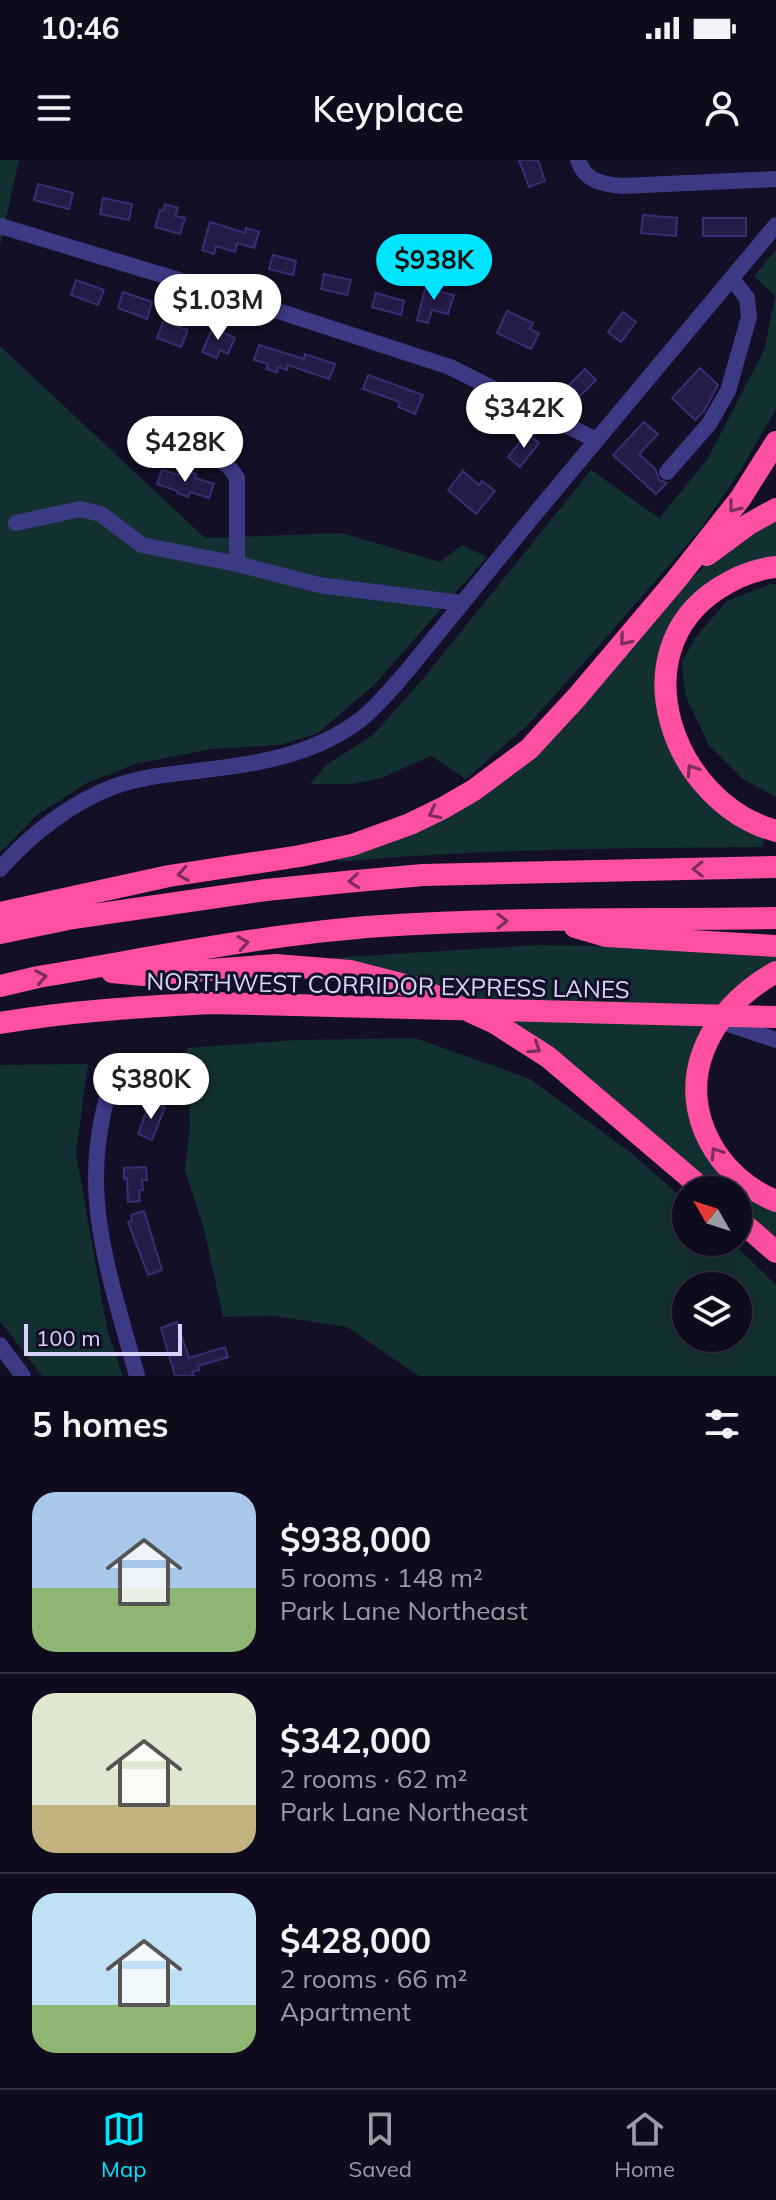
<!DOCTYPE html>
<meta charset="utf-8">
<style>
body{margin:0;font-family:Mulish,sans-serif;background:#1c1929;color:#f1f3f6;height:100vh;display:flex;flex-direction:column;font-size:30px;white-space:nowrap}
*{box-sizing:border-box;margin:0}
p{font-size:26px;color:#9b9ba3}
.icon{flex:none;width:44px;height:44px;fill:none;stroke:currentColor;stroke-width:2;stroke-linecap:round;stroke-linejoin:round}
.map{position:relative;height:1216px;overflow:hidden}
.side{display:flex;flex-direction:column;background:#0e0b1c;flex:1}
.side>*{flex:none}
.needle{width:52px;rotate:309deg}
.buttons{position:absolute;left:672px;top:1016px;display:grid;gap:16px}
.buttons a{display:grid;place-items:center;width:80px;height:80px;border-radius:50%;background:#0e0b1c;box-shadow:0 8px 32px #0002,0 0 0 2px #2e2b3b;font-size:40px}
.scale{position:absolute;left:24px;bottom:20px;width:158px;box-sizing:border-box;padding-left:8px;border:4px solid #d9d4ff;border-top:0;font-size:22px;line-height:28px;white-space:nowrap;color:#d9d4ff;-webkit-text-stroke:6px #130f26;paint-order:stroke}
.price{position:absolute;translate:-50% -68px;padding:0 18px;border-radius:28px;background:#fff;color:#222;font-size:26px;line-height:52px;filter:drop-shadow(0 2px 4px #0008)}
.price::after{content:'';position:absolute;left:50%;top:48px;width:24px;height:18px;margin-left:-12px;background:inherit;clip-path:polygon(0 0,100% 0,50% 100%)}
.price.active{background:#00e5ff;color:#111}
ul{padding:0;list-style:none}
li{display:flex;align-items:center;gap:24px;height:200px;padding:0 32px}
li+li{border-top:2px solid #2e2b3b}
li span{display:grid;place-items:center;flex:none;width:224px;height:160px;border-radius:24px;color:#555}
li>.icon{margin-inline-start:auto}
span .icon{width:96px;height:96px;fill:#fffc;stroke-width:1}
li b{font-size:34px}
h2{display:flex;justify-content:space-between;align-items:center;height:96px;padding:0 32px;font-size:34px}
.status{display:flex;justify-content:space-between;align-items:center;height:56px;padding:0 40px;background:#0e0b1c;direction:ltr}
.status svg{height:22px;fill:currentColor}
header{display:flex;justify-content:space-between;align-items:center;height:104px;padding:0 32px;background:#0e0b1c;font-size:36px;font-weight:600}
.dock{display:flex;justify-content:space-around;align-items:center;height:112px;border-top:2px solid #2e2b3b;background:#0e0b1c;font-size:22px;color:#9b9ba3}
.dock a{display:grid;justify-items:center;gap:4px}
.dock .active{color:#00e5ff}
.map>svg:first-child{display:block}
.green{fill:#12302f;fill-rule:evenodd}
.building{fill:#241b47;stroke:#3b2d73;stroke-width:2}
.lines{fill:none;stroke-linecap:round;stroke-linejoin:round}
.minor{stroke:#3d3a85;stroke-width:16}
.highway{stroke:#ff4fa3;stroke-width:22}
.oneway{stroke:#7d2c5e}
.labels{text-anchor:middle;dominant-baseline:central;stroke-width:6;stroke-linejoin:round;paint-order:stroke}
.street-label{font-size:24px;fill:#d9d4ff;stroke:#130f26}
</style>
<div class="status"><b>10:46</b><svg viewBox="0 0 49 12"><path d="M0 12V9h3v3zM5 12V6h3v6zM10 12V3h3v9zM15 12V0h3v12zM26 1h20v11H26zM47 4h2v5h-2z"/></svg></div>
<header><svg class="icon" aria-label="menu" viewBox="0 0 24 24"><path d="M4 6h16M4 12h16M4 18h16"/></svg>Keyplace<svg class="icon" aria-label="person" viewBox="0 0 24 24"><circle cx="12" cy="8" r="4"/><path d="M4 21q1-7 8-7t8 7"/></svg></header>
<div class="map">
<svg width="776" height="1216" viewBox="0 0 776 1216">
<rect width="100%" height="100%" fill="#130f26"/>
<path class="green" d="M0,0h19l-19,85z
M776,90v159l-36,62 -41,60 -110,126 -60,67 -63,55 -35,-23 -50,22 -29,6h-42l15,-18 48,-31 49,-55 169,-210 68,48 48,-58 58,-112 10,-52 -21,-20z
M0,186l205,192 137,-5 98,29 22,-17 25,12 -112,127 -57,49 -38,12 -68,4 -77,15 -48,19 -50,32 -37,38z
M776,357v41l-88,45 -26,124 10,28 13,20 79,62 -1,10c-142,1 -284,2 -426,15v-4c69,-18 132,-48 188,-93l150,-170 32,-32z
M771,424h5v213l-33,-18 -34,-34 -24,-50 -3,-33 13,-24 32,-37z
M536,785l66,1 174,11v8l-56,40 -257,-7 -134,-40z
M509,860l199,5 -19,87 73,93 14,7v33l-38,-32v-23h-27z
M415,878l115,41 100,73 56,49v41l47,1 43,42v91h-357l-72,-49 -72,-11 -52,1 -19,-88 -19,-59 5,-43 -3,-79 109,-8zM686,1126h52v52h-52z
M88,904l-12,89 31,176 16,47h-81l-42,-55v-256z"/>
<path class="building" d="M519,0h19l7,21 -16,6z
M38,24l35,9 -4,16 -35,-9z
M103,38l29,6 -3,16 -29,-6z
M165,44l13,4 -3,8 10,2 -5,16 -25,-7 5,-17 3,1z
M643,55l34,3 -1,18 -35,-3z
M703,58h43v18h-43z
M210,62l35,11 1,-5 13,4 -5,16 -17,-5 -2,9 -19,-6 -2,8 -12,-4z
M273,95l23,6 -3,14 -24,-6z
M324,114l27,6 -4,15 -26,-6z
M76,120l28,10 -6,15 -27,-10z
M427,122l12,3 -2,6 17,4 -6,19 -16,-4 -4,13 -11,-3z
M123,132l29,10 -5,17 -29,-11z
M376,133l28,8 -3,14 -29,-8z
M507,151l26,12 -3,6 9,4 -8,16 -34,-16z
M623,152l13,10 -15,20 -13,-10z
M166,154l10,4 -2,7 14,5 -7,17 -24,-9z
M214,164l10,4 -2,4 13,6 -7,16 -8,-4 -3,8 -15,-6z
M259,185l45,14 1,-5 30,10 -6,15 -41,-14 -1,5 -9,-3 -1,5 -11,-3 2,-5 -14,-4z
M700,208l18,17 -14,26 -9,9 -23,-22z
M585,209l11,11 -19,19 -11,-11z
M368,215l55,20 -8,19 -17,-7 2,-5 -37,-13z
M644,262l14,12 -19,20 17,16 3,10 8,3 -11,11 -43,-39z
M527,273l12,10 -19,24 -12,-10z
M181,309l15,5 -1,4 19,6 -5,14 -19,-6 -2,5 -11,-4 1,-2 -21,-7 5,-14 17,5z
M463,311l16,14 3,-4 13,10 -19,23 -28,-24z
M150,942l15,5 -13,33 -14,-6z
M146,1007l1,13h-5l1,10h-4l1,11 -12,1 -1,-24 -3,1v-11z
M144,1051l18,59 -14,5 -20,-53 4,-1 -1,-6z
M177,1162l12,36 36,-11 3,10 -30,9 1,4 -7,2 2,4h-19l-14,-48z"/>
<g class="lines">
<path class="minor" d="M578,0c7,21 23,24 44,26l154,-7
M0,66l235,71 215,70 146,73
M192,298c23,-1 33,0 45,20v86
M667,312l42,-48 19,-33 21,-74 -2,-19 -15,-19
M16,363l64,-14 21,5 41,31 95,19 82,21 142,18
M0,709c30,-34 70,-66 113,-82 29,-11 61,-13 91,-17 55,-6 111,-16 156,-50 18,-14 32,-32 47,-49l123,-151 246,-295
M719,861l57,19
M117,908c-44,113 -10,197 20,308
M0,1185l23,31"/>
<path class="highway" d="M707,395l42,-31 27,-15
M776,407c-20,2 -40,10 -57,21 -101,64 -46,215 57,243
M0,753l169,-37 131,-20 52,-11 58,-21 33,-16 31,-18 55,-41 48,-52 99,-117 64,-81 36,-57
M575,767l31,9 170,10
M0,773l73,-15 193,-28 79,-8 78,-7 353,-8
M112,812l31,3 133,-10 74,6 70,18 75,34 53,34 156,133
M776,812c-32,18 -60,45 -73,80 -23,61 15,126 73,149
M0,826l38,-9c114,-19 228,-43 343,-51 131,-9 264,-6 395,-8
M0,863c70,-12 140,-16 211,-20l565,14
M738,1059l38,33"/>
</g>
<defs><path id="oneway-chevron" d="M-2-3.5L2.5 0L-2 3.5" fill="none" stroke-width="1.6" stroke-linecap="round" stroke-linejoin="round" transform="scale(2)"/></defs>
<g class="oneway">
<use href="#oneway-chevron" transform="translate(734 347) rotate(128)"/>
<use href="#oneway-chevron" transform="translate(625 480) rotate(130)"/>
<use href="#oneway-chevron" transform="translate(692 610) rotate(-123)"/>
<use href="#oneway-chevron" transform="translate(434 653) rotate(154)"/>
<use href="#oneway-chevron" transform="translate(698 709) rotate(179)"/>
<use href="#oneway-chevron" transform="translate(183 714) rotate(171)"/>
<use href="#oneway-chevron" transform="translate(354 721) rotate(175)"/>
<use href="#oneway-chevron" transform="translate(502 761) rotate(-1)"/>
<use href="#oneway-chevron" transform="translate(243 783) rotate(-9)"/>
<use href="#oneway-chevron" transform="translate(41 817) rotate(-11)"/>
<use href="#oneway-chevron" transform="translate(535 888) rotate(34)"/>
<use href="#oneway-chevron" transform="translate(716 993) rotate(-123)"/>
</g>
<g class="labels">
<g class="street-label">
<text transform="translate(388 825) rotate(1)">NORTHWEST CORRIDOR EXPRESS LANES</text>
</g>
</g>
</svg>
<div class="buttons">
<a><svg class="needle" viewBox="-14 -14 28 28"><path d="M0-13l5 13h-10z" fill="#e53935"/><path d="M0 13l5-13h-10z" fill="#9b9ba3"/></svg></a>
<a><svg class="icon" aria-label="layers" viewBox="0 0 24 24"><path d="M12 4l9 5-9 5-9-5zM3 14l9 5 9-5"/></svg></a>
</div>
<div class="scale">100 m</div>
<b class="price active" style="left:434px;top:142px">$938K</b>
<b class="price" style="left:218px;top:182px">$1.03M</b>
<b class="price" style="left:524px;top:290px">$342K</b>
<b class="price" style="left:185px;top:324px">$428K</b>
<b class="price" style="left:151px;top:961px">$380K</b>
</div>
<section class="side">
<h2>5 homes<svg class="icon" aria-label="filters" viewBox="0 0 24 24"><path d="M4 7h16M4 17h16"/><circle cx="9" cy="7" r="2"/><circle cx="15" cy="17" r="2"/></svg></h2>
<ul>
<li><span style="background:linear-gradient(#a9c7e8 60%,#8fb573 0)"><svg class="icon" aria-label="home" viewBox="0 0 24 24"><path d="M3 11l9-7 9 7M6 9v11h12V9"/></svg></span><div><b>$938,000</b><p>5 rooms · 148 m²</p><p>Park Lane Northeast</p></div></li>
<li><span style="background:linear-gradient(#dfe7d0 70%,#c2b280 0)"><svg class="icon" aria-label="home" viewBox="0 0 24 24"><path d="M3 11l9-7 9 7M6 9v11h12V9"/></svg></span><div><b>$342,000</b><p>2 rooms · 62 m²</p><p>Park Lane Northeast</p></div></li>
<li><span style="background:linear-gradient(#bfe0f5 70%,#8fb573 0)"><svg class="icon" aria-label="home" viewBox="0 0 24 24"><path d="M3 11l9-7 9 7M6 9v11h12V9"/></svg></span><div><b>$428,000</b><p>2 rooms · 66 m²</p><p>Apartment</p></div></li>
</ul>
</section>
<nav class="dock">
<a class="active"><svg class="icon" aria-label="map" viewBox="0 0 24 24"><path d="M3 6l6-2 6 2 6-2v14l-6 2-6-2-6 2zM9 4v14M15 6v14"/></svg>Map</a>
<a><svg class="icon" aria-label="saved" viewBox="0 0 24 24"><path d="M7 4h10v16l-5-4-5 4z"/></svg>Saved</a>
<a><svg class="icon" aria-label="home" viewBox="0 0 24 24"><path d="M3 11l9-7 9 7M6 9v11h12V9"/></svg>Home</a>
</nav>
